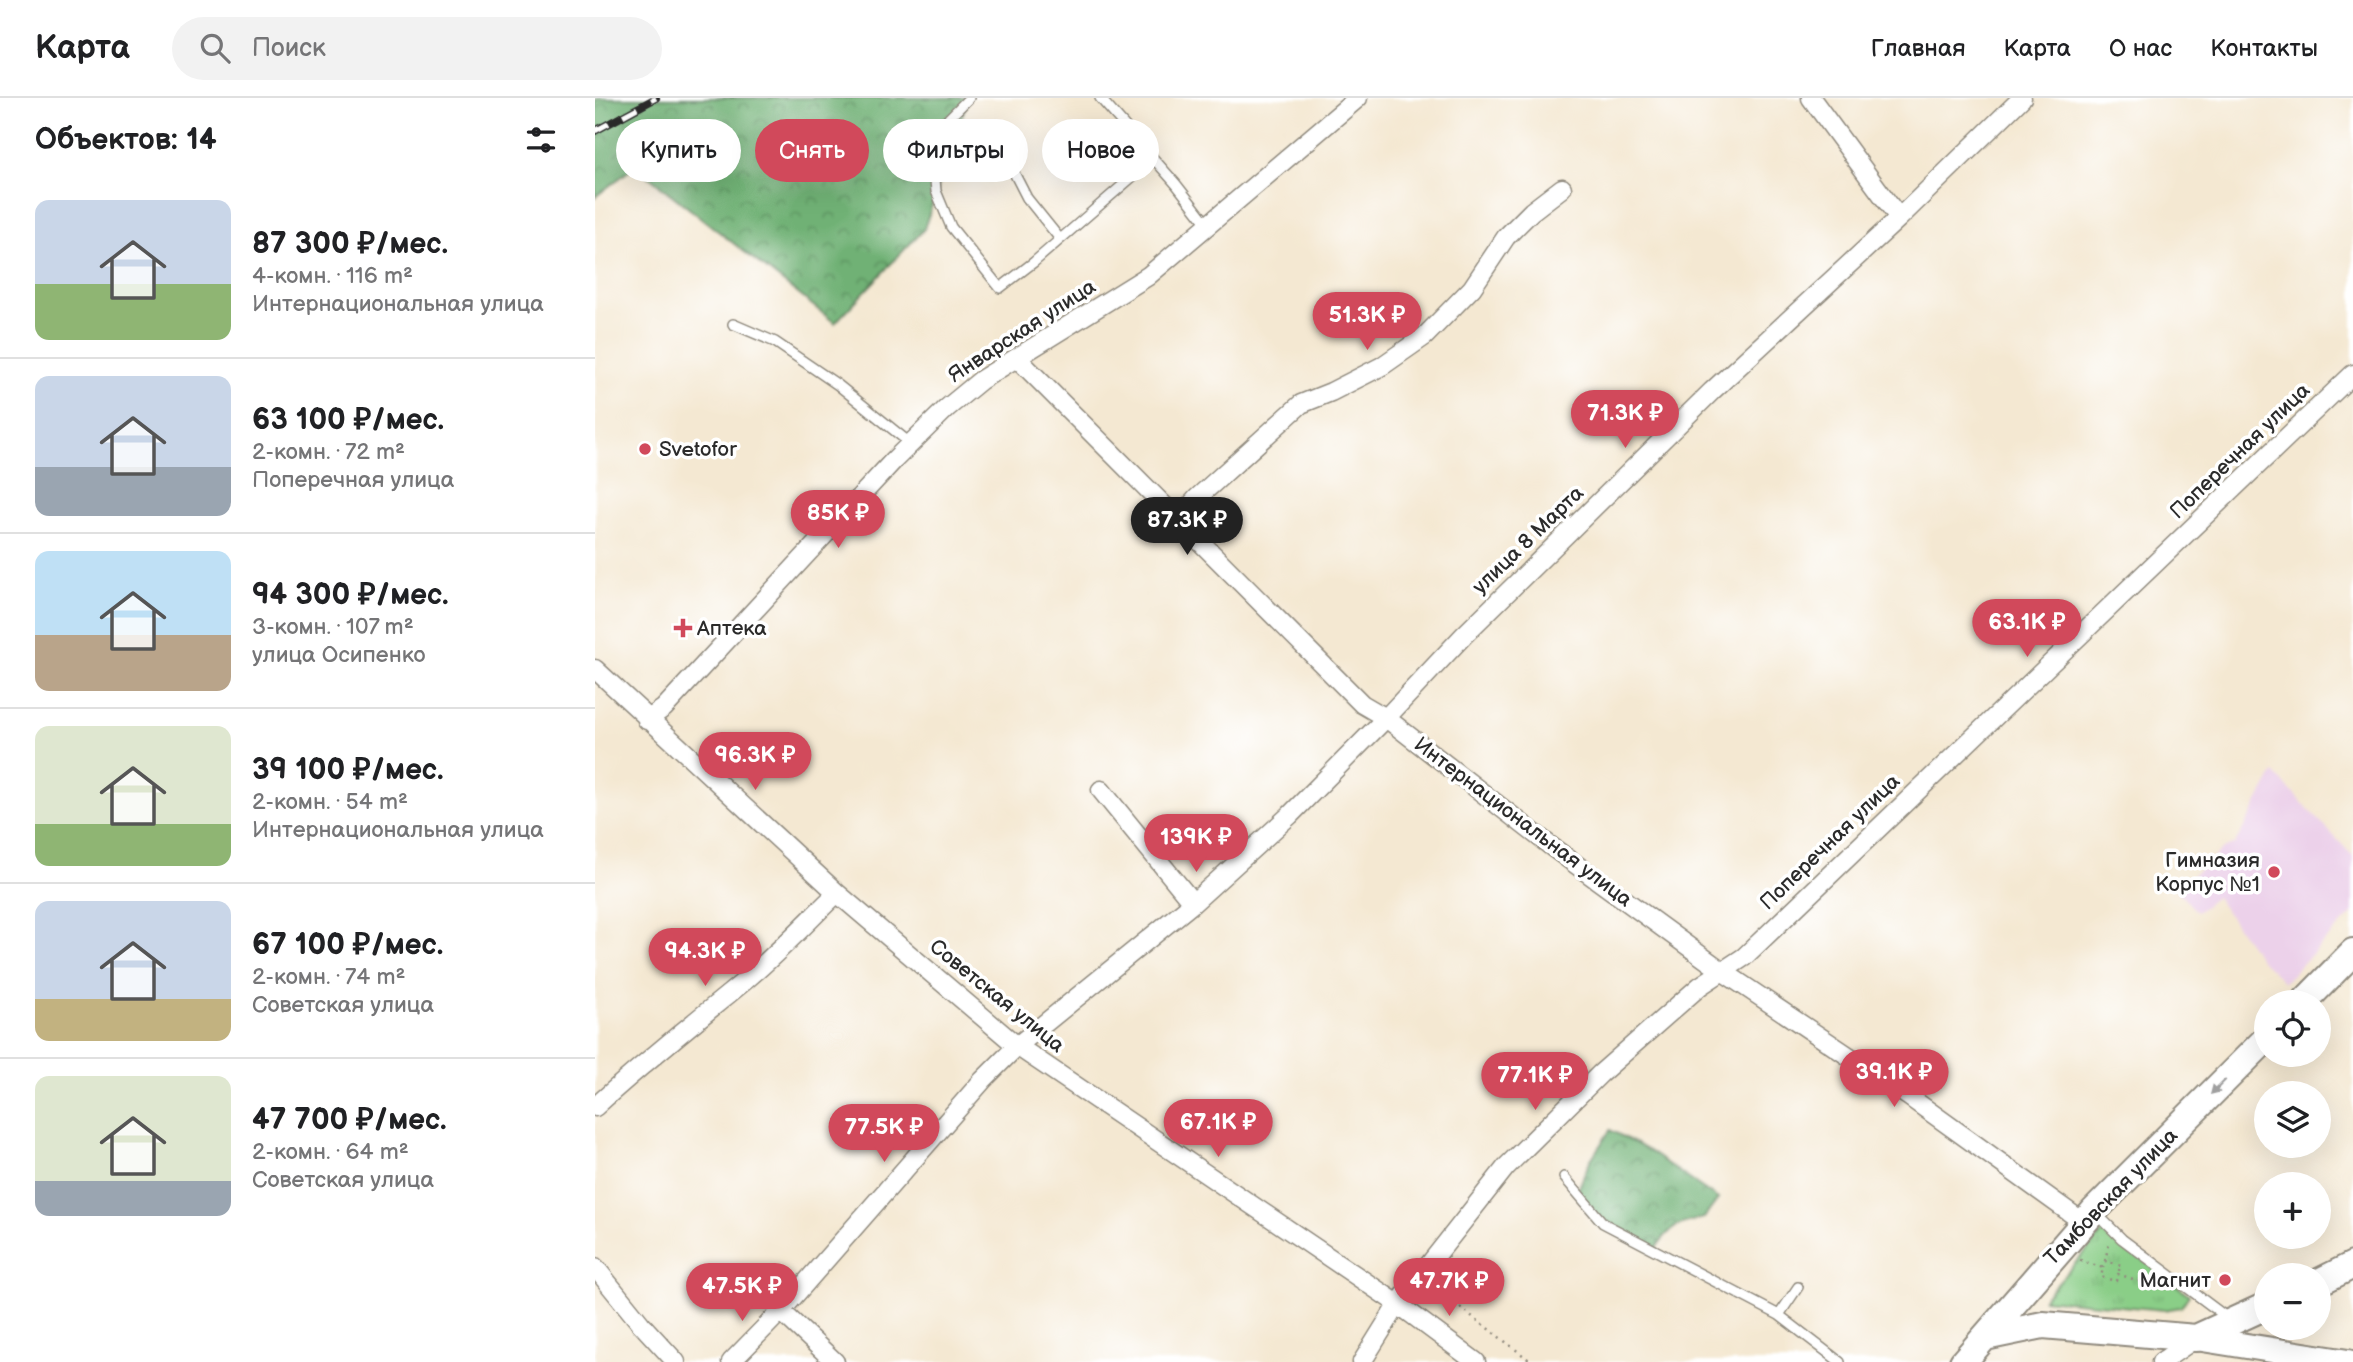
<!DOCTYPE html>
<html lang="ru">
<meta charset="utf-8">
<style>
body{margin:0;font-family:"Balsamiq Sans",sans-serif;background:#f2f2f2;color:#202124;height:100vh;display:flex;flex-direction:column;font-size:26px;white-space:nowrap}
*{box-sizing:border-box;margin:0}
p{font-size:23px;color:#757577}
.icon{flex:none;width:38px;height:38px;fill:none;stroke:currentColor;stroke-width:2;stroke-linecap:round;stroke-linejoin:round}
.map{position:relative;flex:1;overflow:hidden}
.details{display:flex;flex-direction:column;background:#fff;width:595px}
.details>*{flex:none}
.top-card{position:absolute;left:21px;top:21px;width:665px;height:63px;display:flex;gap:14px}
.tools{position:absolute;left:1659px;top:892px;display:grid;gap:14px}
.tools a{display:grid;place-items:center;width:77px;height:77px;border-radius:50%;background:#fff;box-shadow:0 7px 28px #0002;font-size:35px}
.price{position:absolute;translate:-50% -60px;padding:0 16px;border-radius:24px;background:#d1495b;color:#fff;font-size:23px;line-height:46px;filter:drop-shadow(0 2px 4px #0008)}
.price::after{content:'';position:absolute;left:50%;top:42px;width:21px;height:16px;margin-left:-10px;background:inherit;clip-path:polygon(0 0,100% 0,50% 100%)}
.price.active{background:#222;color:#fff}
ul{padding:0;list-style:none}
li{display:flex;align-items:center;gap:21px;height:175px;padding:0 35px}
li+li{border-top:2px solid #e0e0e0}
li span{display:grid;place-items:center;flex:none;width:196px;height:140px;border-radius:14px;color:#555}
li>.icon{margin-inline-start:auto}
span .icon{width:84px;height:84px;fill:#fffc;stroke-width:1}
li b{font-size:30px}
h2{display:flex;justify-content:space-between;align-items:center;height:84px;padding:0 35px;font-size:30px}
.tag{padding:0 24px;border-radius:32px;background:#fff;box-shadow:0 7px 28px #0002;font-size:24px;line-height:63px}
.tag.active{background:#d1495b;color:#fff}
header{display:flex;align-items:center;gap:42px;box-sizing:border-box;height:98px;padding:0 35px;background:#fff;border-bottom:2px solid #e0e0e0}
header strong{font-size:33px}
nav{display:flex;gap:38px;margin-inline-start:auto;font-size:24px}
.search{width:490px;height:63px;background:#f2f2f2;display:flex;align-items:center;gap:18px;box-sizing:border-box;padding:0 24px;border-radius:38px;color:#757577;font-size:26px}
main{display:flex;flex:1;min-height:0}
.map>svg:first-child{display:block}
.built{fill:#ecd1ea}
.forest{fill:url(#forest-crowns);stroke:#4d6e50;stroke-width:2}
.park{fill:url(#park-tufts);stroke:#5a7c59;stroke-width:2}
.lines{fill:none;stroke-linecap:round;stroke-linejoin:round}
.service-casing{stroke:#908a7e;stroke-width:12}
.minor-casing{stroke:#908a7e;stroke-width:21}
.secondary-casing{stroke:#908a7e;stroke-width:28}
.primary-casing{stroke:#908a7e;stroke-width:30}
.path{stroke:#908a7e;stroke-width:2.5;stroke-dasharray:2 5;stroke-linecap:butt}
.service{stroke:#fff;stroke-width:9}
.minor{stroke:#fff;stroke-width:18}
.secondary{stroke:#fff;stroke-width:24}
.primary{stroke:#fff;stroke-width:26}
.rail-casing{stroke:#2b2b2b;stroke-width:8}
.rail{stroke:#fff;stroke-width:5;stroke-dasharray:16;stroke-linecap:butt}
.oneway{fill:#a0a0a0}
.poi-dot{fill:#d1495b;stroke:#fff;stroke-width:2.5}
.labels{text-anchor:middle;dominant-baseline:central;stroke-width:7;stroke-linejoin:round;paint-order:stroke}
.street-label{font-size:21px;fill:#2b2b2b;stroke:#fff}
.poi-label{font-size:21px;fill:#2b2b2b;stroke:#fff;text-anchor:start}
</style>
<header>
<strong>Карта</strong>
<div class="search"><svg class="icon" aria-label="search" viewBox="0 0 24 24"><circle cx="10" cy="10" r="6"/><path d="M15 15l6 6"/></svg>Поиск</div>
<nav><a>Главная</a><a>Карта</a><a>О нас</a><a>Контакты</a></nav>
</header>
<main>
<section class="details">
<h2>Объектов: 14<svg class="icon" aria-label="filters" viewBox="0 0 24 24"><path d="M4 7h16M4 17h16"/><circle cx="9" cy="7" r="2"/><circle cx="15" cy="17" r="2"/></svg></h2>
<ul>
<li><span style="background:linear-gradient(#c9d6e8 60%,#8fb573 0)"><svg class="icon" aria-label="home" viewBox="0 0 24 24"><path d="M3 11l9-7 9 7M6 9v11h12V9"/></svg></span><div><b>87 300 ₽/мес.</b><p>4-комн. · 116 m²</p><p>Интернациональная улица</p></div></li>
<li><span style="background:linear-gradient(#c9d6e8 65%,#9aa5b1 0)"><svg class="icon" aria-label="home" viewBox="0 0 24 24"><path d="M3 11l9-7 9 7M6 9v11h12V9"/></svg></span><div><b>63 100 ₽/мес.</b><p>2-комн. · 72 m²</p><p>Поперечная улица</p></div></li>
<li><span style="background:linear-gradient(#bfe0f5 60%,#b9a48a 0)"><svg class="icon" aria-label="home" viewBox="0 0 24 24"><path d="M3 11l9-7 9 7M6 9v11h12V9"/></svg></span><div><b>94 300 ₽/мес.</b><p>3-комн. · 107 m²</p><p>улица Осипенко</p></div></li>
<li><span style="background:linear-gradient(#dfe7d0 70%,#8fb573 0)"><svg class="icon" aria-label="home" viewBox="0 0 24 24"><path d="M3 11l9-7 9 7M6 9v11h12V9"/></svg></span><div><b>39 100 ₽/мес.</b><p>2-комн. · 54 m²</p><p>Интернациональная улица</p></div></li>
<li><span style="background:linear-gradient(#c9d6e8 70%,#c2b280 0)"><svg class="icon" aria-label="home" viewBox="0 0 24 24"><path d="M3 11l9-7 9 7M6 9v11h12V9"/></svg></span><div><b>67 100 ₽/мес.</b><p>2-комн. · 74 m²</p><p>Советская улица</p></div></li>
<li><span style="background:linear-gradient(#dfe7d0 75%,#9aa5b1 0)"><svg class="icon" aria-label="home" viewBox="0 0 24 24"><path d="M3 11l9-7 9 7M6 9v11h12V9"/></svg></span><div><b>47 700 ₽/мес.</b><p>2-комн. · 64 m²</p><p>Советская улица</p></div></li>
</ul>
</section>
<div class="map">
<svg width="1758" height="1264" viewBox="0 0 1758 1264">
<defs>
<pattern id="forest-crowns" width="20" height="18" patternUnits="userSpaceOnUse" patternTransform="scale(1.75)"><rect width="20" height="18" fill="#6fb174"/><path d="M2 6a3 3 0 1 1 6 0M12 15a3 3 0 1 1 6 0" fill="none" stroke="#5b905f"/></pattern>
<pattern id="park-tufts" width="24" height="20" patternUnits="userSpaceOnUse" patternTransform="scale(1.75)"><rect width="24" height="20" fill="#8ace87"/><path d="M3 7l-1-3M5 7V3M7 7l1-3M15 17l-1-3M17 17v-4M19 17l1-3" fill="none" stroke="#77b175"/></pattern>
</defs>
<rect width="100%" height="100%" fill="#fff"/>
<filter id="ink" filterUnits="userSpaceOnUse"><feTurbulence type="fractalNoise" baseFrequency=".0143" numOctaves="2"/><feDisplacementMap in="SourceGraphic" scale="14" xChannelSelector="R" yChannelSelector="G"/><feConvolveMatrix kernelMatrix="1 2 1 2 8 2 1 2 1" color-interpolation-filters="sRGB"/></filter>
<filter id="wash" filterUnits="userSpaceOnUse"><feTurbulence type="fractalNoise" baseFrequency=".00686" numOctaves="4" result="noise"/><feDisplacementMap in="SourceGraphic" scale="28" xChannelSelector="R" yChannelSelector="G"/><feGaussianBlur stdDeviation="1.57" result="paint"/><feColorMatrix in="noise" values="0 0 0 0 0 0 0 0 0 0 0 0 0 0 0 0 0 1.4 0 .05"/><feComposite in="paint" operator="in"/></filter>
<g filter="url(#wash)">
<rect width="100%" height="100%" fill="#f4e8d2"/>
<path class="built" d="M1679,675l79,83v57l-69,69 -24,-23 -44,-62 -19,15 -21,-23 47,-40 12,-5z"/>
<path class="forest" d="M6,0h367l-44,131 -89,94 -200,-157 -40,31v-97z
M1015,1032l36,19 72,50 -14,19c-27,6 -33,8 -49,31l-52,-26 -26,-31 13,-31z"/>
<path class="park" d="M1510,1132l84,65 -8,12 -17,3 -121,-11z"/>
</g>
<g filter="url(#ink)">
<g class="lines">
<defs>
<path id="service" d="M374,0l-38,38 5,55 15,36 49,61 34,-26 119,-103
M505,0l76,86 32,41
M413,63l19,37 33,41
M138,226l42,18 63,43 73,59
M969,1079l39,46 176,92
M1500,1114l27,27 107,80
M1203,1189l-19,28 61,47"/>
<path id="minor" d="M1216,0l88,120
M422,260l345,346 24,14 166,129 170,124 186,125 175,126
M583,422l19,-22 104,-94 30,-12 51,-26 43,-30 47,-48 34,-51 26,-26 30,-23
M0,571l242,224 180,153 381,258 78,58
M52,622l17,-12 230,-248 53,-52 34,-28 167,-104 210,-178
M506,692l92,113
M0,1009c49,-45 101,-86 152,-128 32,-27 60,-57 90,-86
M0,1169l46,57 35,38
M186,1213l54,51
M136,1264l50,-51 202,-231 34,-34 176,-143 97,-88 96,-97 78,-83 248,-244 187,-173 123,-120
M767,1264l36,-58 108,-137 94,-93 100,-88 44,-29 609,-583
M1566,1264l35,-24"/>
<path id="secondary" d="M1601,1240l152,24"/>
<path id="primary" d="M1708,905l50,-51
M1724,1184l34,-17
M1390,1239l58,-12 153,13 70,-32
M1368,1264l131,-151 172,-172"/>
</defs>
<use href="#service" class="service-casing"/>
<use href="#minor" class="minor-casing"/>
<use href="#secondary" class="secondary-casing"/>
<use href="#primary" class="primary-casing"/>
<path class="path" d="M1485,1162l23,8 -2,9 15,4 2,-7 45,15 5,-1
M1510,1163l4,-18
M1508,1170l2,-7 16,4 -3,8
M837,1188l100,76"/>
<use href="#service" class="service"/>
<use href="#minor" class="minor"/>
<use href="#secondary" class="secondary"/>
<use href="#primary" class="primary"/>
<defs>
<path id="rail" d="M0,33l61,-33"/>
</defs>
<use href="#rail" class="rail-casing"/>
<use href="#rail" class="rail"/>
</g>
<defs><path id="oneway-solid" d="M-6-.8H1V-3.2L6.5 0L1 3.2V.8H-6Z" transform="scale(1.75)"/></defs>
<use class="oneway" href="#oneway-solid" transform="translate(1623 989) rotate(135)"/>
</g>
<g class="poi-dot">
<circle cx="50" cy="351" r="7"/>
<path d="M84.5 519.5h7v7h7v7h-7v7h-7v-7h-7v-7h7z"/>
<circle cx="1679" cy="774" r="7"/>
<circle cx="1630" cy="1182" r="7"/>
</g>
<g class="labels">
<g class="street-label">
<text transform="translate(427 233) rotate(-33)">Январская улица</text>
<text transform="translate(1645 353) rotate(-44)">Поперечная улица</text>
<text transform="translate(933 442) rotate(-44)">улица 8 Марта</text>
<text transform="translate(928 724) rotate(37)">Интернациональная улица</text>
<text transform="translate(1235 744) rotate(-44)">Поперечная улица</text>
<text transform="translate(402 898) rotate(39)">Советская улица</text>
<text transform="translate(1516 1099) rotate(-46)">Тамбовская улица</text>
</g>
<g class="poi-label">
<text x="64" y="351">Svetofor</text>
<text x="102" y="530">Аптека</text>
<text x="1665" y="762" text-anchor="end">Гимназия<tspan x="1665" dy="24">Корпус №1</tspan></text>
<text x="1616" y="1182" text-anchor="end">Магнит</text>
</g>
</g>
</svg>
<div class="tools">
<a><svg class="icon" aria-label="locate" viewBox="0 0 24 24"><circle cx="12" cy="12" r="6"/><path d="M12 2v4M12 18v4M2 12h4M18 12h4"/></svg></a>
<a><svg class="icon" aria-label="layers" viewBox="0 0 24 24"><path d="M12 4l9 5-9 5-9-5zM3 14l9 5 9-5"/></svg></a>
<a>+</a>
<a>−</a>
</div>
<b class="price" style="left:772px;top:254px">51.3K ₽</b>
<b class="price" style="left:1030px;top:352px">71.3K ₽</b>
<b class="price" style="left:243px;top:452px">85K ₽</b>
<b class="price active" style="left:592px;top:459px">87.3K ₽</b>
<b class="price" style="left:1432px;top:561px">63.1K ₽</b>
<b class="price" style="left:160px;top:694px">96.3K ₽</b>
<b class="price" style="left:601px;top:776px">139K ₽</b>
<b class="price" style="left:110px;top:890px">94.3K ₽</b>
<b class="price" style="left:1299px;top:1011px">39.1K ₽</b>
<b class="price" style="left:940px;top:1014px">77.1K ₽</b>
<b class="price" style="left:623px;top:1061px">67.1K ₽</b>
<b class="price" style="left:289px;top:1066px">77.5K ₽</b>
<b class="price" style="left:854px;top:1220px">47.7K ₽</b>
<b class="price" style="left:147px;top:1225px">47.5K ₽</b>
<div class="top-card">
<a class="tag">Купить</a>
<a class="tag active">Снять</a>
<a class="tag">Фильтры</a>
<a class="tag">Новое</a>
</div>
</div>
</main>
